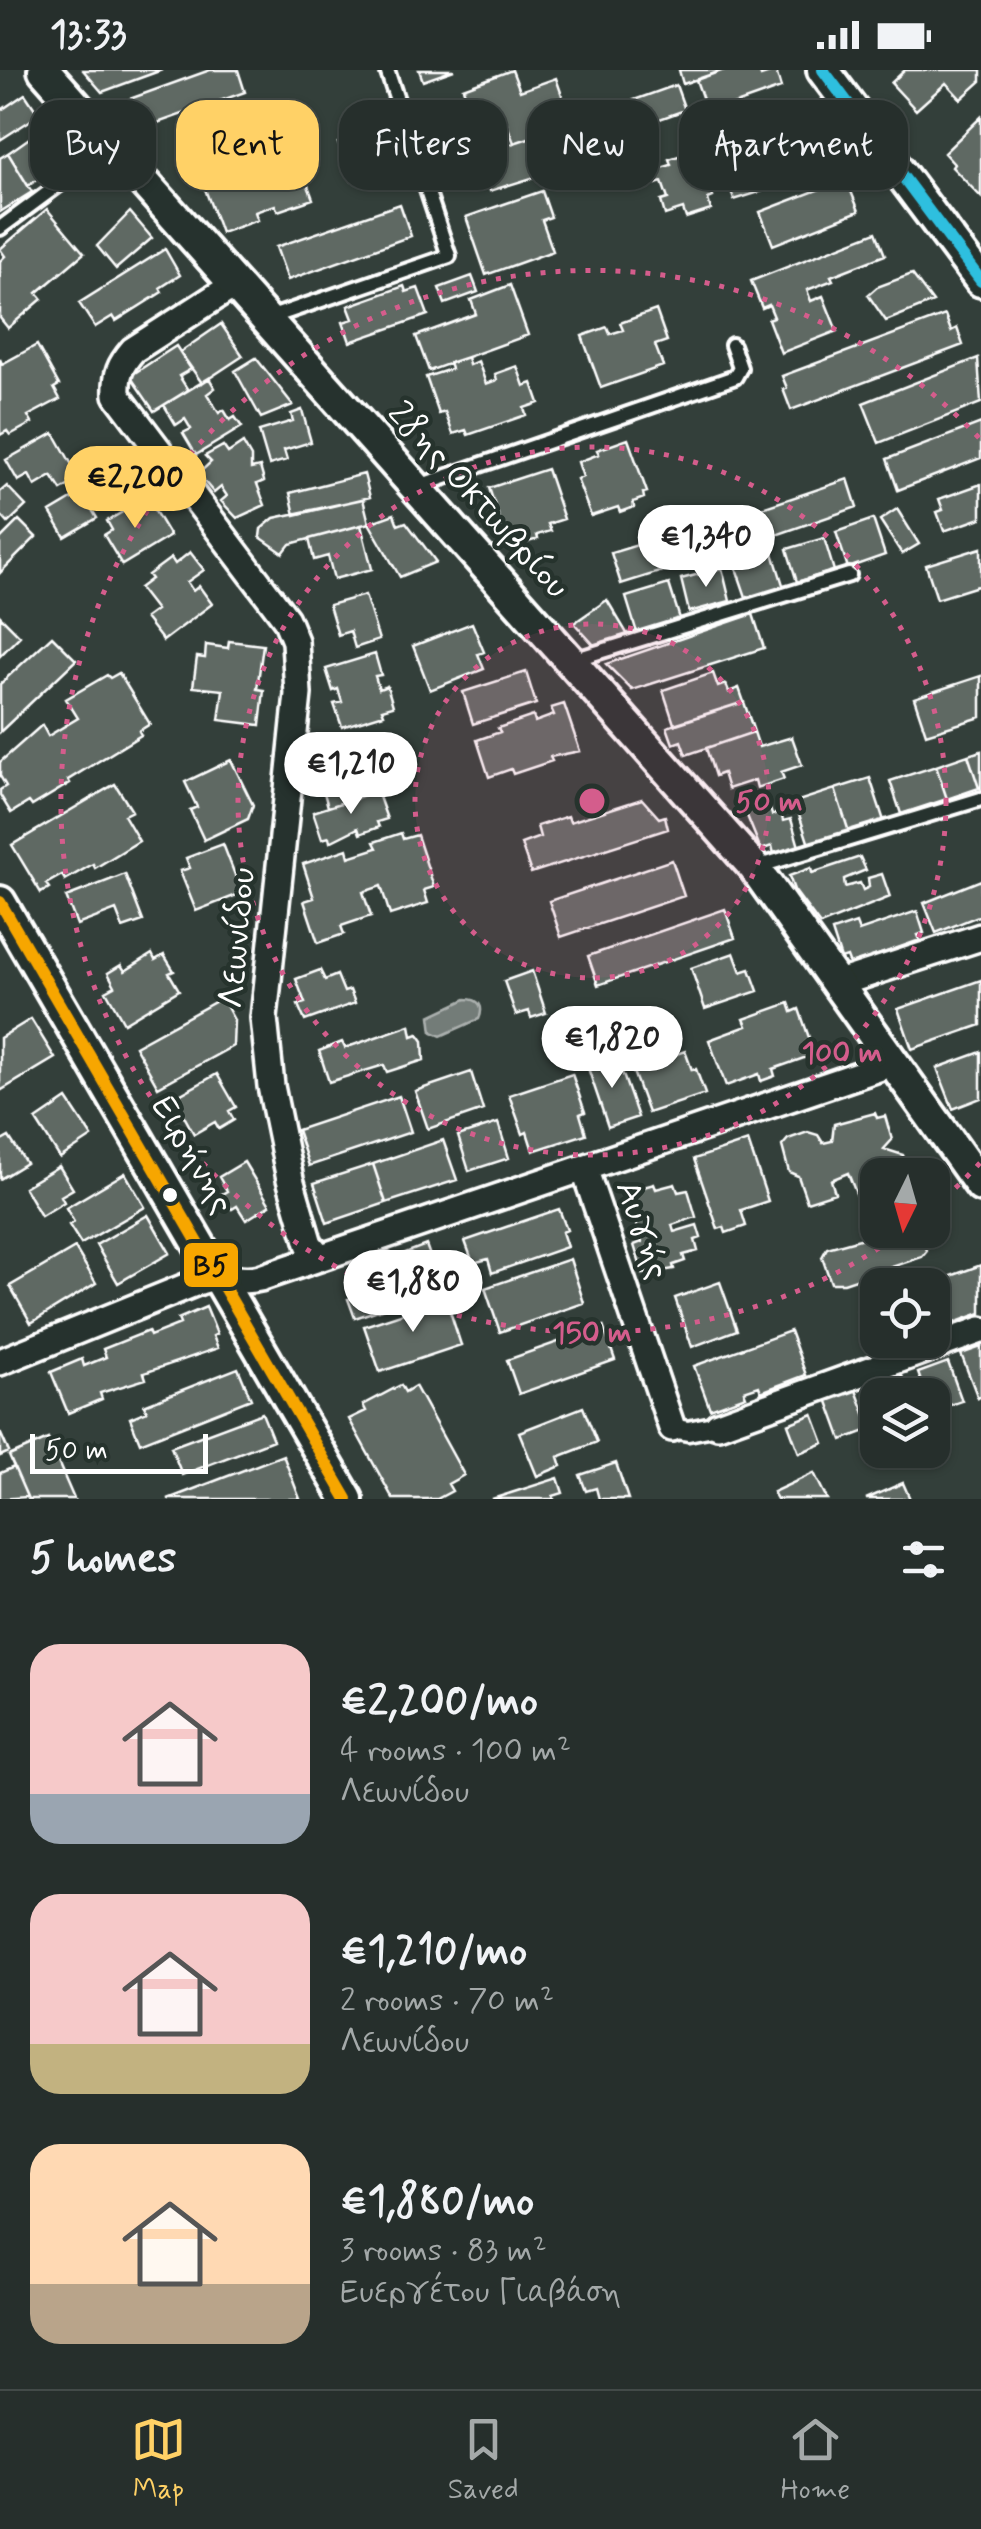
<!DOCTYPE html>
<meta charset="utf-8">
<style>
body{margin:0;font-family:Mynerve,sans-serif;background:#323b38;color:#f1f3f6;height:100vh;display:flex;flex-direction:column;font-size:38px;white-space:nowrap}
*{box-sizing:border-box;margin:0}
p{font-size:32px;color:#a4a9a9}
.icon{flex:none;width:55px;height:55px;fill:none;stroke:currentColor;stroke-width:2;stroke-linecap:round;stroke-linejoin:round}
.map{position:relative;height:1429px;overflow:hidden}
.panel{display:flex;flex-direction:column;background:#262f2c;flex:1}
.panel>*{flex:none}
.top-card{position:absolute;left:30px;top:30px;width:922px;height:90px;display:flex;gap:20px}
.needle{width:65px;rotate:185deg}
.tools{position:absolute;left:860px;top:1088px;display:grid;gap:20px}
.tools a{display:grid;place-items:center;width:90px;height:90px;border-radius:20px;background:#262f2c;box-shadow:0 2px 8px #0004,0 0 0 2px #424a48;font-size:50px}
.scale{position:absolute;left:30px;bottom:25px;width:178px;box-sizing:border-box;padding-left:10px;border:5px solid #fff;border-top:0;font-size:28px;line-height:35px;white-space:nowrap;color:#fff;-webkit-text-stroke:8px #26332d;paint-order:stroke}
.price{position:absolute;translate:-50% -85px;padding:0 22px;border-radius:35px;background:#fff;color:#222;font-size:32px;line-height:65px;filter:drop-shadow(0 2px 5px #0008)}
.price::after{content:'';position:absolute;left:50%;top:60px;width:30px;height:22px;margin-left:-15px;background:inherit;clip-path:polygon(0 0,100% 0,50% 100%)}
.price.current{background:#ffd166;color:#111}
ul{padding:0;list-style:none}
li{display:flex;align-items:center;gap:30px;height:250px;padding:0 30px}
li span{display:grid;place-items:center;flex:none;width:280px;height:200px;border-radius:30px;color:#555}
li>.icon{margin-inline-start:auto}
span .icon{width:120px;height:120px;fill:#fffc;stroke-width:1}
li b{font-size:42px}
h2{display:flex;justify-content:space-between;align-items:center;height:120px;padding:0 30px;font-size:42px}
.tag{padding:0 35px;border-radius:30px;background:#262f2c;box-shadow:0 2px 8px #0004,0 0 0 2px #424a48;font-size:35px;line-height:90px}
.tag.current{background:#ffd166;color:#111}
.status{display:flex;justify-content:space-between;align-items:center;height:70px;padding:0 50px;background:#262f2c;direction:ltr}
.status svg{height:28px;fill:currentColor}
.tabs{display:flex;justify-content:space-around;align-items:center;height:140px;border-top:2px solid #424a48;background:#262f2c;font-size:28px;color:#a4a9a9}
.tabs a{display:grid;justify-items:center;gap:5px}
.tabs .current{color:#ffd166}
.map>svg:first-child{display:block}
.water{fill:#737b78;stroke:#abb0ae;stroke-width:2.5}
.building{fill:#5f6964;stroke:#fff;stroke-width:2.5}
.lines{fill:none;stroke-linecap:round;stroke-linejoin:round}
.service-casing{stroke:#fff;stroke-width:20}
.pedestrian-casing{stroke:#fff;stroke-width:25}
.minor-casing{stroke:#fff;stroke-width:32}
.tertiary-casing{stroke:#fff;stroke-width:38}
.service{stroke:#26332d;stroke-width:12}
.pedestrian{stroke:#26332d;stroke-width:18}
.minor{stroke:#26332d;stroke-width:25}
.tertiary{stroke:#26332d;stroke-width:30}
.bus-1-casing{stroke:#26332d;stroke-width:20}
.bus-2-casing{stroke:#26332d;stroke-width:20}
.bus-1{stroke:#f7a600;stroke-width:12}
.bus-2{stroke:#2dbfdf;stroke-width:12}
.ring{fill:none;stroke:#d45d8c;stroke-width:5;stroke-dasharray:5 10}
.bus-dot{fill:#fff;stroke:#26332d;stroke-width:4}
.labels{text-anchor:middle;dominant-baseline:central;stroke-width:9;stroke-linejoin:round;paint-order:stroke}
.street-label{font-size:35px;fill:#fff;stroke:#26332d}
.centre{fill:#d45d8c;stroke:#26332d;stroke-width:5}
.ring-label{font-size:30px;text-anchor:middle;font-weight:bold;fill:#d45d8c;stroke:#26332d;stroke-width:9;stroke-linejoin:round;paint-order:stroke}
.line-badge{stroke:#26332d;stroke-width:4}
.pale-badge-label{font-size:28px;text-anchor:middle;font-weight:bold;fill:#111}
</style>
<div class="status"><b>13:33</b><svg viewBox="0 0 49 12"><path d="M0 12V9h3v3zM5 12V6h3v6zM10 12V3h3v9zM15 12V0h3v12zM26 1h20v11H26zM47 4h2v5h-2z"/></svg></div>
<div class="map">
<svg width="981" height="1429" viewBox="0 0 981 1429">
<rect width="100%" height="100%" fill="#333f3a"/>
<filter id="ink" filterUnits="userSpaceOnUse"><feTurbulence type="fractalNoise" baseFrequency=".01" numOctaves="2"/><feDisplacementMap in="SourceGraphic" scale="20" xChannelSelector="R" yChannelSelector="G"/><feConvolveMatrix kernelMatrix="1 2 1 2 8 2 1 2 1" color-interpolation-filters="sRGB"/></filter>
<g filter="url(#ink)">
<path class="water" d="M466,929c14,0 18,8 13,20l-38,17 -9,-4 -2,-16z"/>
<path class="building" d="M83,0h79l-60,22z
M210,0h28l7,22 -110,39 -11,-30z
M419,0h35l-31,11z
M512,0l8,21 36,-13 16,46 -58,19 -9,-24 -22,8 -10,-26 -4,2 -6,-15z
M679,0h45l-41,14z
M724,0h35l2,6 15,-5 5,17 -73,26 -12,-34z
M905,0h76v11l-20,18 -15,-16 -30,27 -25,-27z
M676,15l9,25 -56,20 -9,-25z
M25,24l14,21 -39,25v-29z
M594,46l10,29 -18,6 5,15 -51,16 -2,-6 -48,15 -12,-36z
M783,47l2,6 19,-6 8,23 7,-2 8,25 -25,8 3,7 -71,22 -6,-18 -18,6 3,9 -5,2 3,11 -25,8 -3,-9 -18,6 -4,-14 7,-2 -6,-17 -6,2 -5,-13 20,-6 -2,-6 92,-29 -2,-6z
M981,47v80l-29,-30 2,-3 -10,-11z
M45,57l22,32 -39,27 -20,-33z
M384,57l13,39 -45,15 -14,-38z
M8,83l24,39 -32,20v-54z
M297,86l16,43 -35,12 -3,-6 -20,7 3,8 -37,13 -16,-44z
M846,109l13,32 -86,34 -13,-33z
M542,121l9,26 -9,3 11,31 -67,24 -20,-58z
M400,134l11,32 -123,44 -12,-33z
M47,139l37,44 -47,40 5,6 -34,29 -8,-10v-57l5,-5 -5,-7z
M130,142l22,26 -36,31 -19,-23z
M876,162l9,23 -54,21 2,4 -26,10 4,11 12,-5 14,35 -56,22 -13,-34 6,-2 -5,-12 -7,3 -11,-27z
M165,179l15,26 -20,13 2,4 -46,29 -3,-5 -18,11 -16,-24z
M912,204l21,28 -47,19 -18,-26 9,-8z
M472,206l6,16 -33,12 -6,-16z
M510,215l18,50 -99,36 -13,-35 60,-22 -5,-14z
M404,216l2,6 12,-4 10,27 -78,27 -7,-20 10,-3 -5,-13z
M656,240l11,31 -12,4 8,21 -62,22 -19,-52 25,-9 3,7 13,-4 -3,-7z
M945,245l6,16 6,-3 6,17 -172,65 -8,-21 4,-1 -5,-12z
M221,254l22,32 -41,27 -22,-31z
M37,275l22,40 -5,3 6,11 -32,17 4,7 -22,12 -3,-4 -7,4v-76l2,5z
M176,276l15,23 -12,7 9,14 -34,21 -24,-35z
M467,287l2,8 9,-4 8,23 11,-4 -2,-6 22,-8 7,20 8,-3 7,20 -15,5 2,7 -58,20 -2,-5 -13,4 -8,-22 -6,2 -13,-37 25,-8 -2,-6z
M256,288l37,47 -32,13 -26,-47z
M978,288l3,45 -102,40 -16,-40z
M209,308l6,10 -8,6 12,19 5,-3 6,10 5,-3 7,10 -46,28 -13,-22 8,-4 -6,-10 -9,6 -12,-20z
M302,340l9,32 -27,8 3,10 -18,5 -10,-34 34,-10 -2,-7z
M981,353v35l-83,32 -11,-31z
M54,363l26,46 -19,11 -9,-14 -17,10 -6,-11 -11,6 -12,-21z
M628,369l19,53 -4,1 1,5 -11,4 1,5 -14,5 -2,-5 -27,9 -14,-37 6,-2 -5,-15 21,-8 -2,-4z
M243,373l8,14v12l9,-2 4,14 -7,3 8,21 -28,13 -16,-17 6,-5 -6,-9 -7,6 -16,-19 13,-12 -6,-6 18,-10 5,7z
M126,399l14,23 -31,18 -16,-22z
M547,399l17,50 -16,5 3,7 -14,4 1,4 -29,9 -20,-60z
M364,404l6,23 -75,18 -5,-22z
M848,409l9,28 -104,36 -5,-13 5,-1 -3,-11 10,-4 -1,-5z
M981,414v34l-37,13 -7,-19 6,-2 -4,-11z
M7,416l19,20 -18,17 -8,-9v-22z
M82,423l15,25 -32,19 -15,-25z
M147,428l23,38 -48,29 -18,-30 8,-5 -5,-9z
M363,429l6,24 -79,21 -7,9 -23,-16 1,-8 13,-11z
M897,439l22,35 -17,10 -22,-34z
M394,444l4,11 8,-3 30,40 -36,15 -31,-54z
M873,449l12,36 -37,13 -12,-36z
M19,450l17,17 -36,36v-34z
M707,451l10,28 -23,8 -10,-28z
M361,455l11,44 -38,10 -6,-23 -14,4 -5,-21z
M680,462l7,24 -7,2 2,7 -61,19 -10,-31z
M824,468l10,33 -37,11 -10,-33z
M981,478v37l-44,14 -11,-34z
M190,482l14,18 -17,12 6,9 6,-5 13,18 -49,37 -18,-23 11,-8 -17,-22 12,-9 -3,-4 23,-17 4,6z
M773,483l11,35 -37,12 -12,-35z
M722,498l8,33 -41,11 -8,-33z
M669,514l12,38 -43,14 -12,-39z
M365,525l14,45 -24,8 -5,-17 -12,4 -9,-30z
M607,530l21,35 -33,11 -21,-23z
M753,544l11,34 -132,42 -26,-26z
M0,546l20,20 -20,20z
M472,553l12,29 -6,2 6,15 -54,21 -17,-44z
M52,566l24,24 -76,72v-48z
M229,571l34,4 -6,44 7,1 -4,35 -41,-5 4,-30 -30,-3 4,-30 8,1 1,-13 22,3z
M375,584l6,21 -6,1 4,13 8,-3 6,20 -11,3 2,5 -42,13 -8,-23 8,-2 -4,-13 -5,2 -7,-22z
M526,602l10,32 -63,20 -10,-32z
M119,603l31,51 -11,7 2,4 -73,45 2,3 -38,23 -3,-4 -18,11 -11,-18v-5l6,-4 -6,-10v-14l42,-37 6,11 30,-18 -12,-19 41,-24 3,3z
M713,603l5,14 8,-3 3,8 10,-4 5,14 -70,22 -11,-34z
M981,606v41l-55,17 -12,-36z
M744,632l10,30 -68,23 -5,-14 -8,3 -6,-17z
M564,634l16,47 -30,6 2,4 -39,13 -2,-5 -22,8 -12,-37 23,-8 -2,-4 35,-12 2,6 19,-7 -3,-7z
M754,662l5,15 33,-10 10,28 -21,7 3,7 -27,9 -2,-8 -27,9 -5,-16 -8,3 -9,-28z
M981,681v37h-2l-11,-33z
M968,685l11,33 -32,11 -11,-33z
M231,690l22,45 -5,14 -44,21 -14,-30 7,-3 -12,-25z
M402,696l5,17 -40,11 -5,-17z
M936,696l11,33 -46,15 -11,-33z
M347,700l9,29 -28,8 -8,-29z
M870,708l14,43 -35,11 -14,-43z
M115,714l17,27 -8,4 15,26 -44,27 -2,-4 -28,16 -3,-5 -16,9 3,4 -8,5 -29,-48z
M835,719l14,43 -40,13 -14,-43z
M377,721l10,28 -10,3 2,5 -19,7 -2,-6 -28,14 -1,-5 -7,2 -9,-27z
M642,729l17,19 6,-2 3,13 -137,44 -10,-29 19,-7 -3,-11 31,-10 2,6z
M767,729l5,16 9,-3 2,9 8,-2 8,28 -25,7 -2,-8 -11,4 -18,-44z
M401,763l2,6 14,-4 17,52 -10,3 4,13 -38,12 -9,-29 -18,6 8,24 -30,10 3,8 -26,9 -14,-42 10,-3 -11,-34 44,-15 2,8 28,-9 -3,-6z
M223,774l19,49 -46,18 -16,-40 10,-3 -4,-10z
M860,787l6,13 -22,9 1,8 15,-4 3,7 6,-3 -1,-9 14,-4 8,23 -70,28 -26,-35 -5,-14 22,-8 1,5z
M672,790l12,36 -123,41 -12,-36z
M125,804l18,47 -20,7 -7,-18 -39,15 -11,-28z
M981,810v35l-45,18 -12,-30z
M725,839l10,29 -137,47 -10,-29z
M917,841l7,22 -6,2 2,5 -70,25 -3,-8 -6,2 -9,-28 24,-8 3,8z
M734,883l7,19 9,-3 8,22 -53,18 -14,-41z
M152,884l3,6 9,-5 10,16 -5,2 10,17 -55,33 -18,-32 9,-5 -7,-13 13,-8 4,6z
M320,900l5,10 12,-5 7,17 6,-2 5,13 -50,18 -7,-16 7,-2 -9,-24z
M532,901l14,42 -15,5 -2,-7 -13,4 -12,-34z
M981,910v45l-69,24 -14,-40z
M222,928l12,22 -1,26 -75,41 -23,-41z
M789,933l3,9 7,-3 14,40 -8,3 2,5 -34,12 2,7 -14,5 -2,-7 -33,12 -17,-46 38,-14 -3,-7z
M31,949l24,39 -55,33v-53z
M410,955l2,11 6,-2 5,7 1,19 -37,12 -3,-7 -55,17 -10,-31 23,-9 3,6z
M685,981l7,19 4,-1 9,25 -57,19 -16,-44z
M981,982v46l-28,11 -16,-41z
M616,985l22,62 -30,10 -21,-62z
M471,1002l12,38 -55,19 -13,-38z
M217,1004l19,33 -7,4 5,9 -15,9 -4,-7 -21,12 -20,-36z
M572,1004l13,38 -5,2 6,20 -53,17 -6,-19 -4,2 -14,-39z
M399,1026l12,36 -102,34 -12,-36z
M67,1029l25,38 -32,21 -24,-38z
M875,1043l2,5 8,-2 7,24 -8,9 19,6 6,20h-31v20l-19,6 -11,-28 -17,7 4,13 -28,9 -9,-26 -9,-4 -7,-26 6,-7 20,-7 10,3 5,8 9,-2 2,-17z
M498,1053l11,35 -40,13 -11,-35z
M9,1067l17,26 -26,16v-37z
M443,1070l14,40 -71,23 -13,-39z
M748,1071l20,60 -27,9 5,16 -20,7 -2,-6 -6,2 -24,-70z
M244,1092l26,43 -24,15 -9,-14 -5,3 -10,-15 5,-3 -8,-14z
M373,1094l13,39 -59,20 -13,-40z
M59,1096l14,23 -12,7 3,6 -23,14 -17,-29z
M125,1103l20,34 -64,37 -12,-19 5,-3 -8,-14z
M654,1114l2,5 19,-5 3,8 10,-2 8,27 -24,8 2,7 23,-7 4,13 -6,2 3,11 -15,4 2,6 -12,4 1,4 -31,5 -9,-29 8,-3 -16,-50z
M559,1139l8,21 -5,2 5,15 -75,26 -4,-14 -15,4 -8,-22z
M148,1145l22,38 -52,30 -22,-38z
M892,1160h29l6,21 -5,6 -78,26h-13l-9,-26 5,-9z
M426,1175l16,43 -30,11 -6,-18 -19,7 6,17 -38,13 -7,-19 10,-3 -5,-15 13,-5 -2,-5 11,-4 2,4 17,-6 -2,-7z
M75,1178l21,35 -65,40 -21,-37z
M570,1189l14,44 -84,29 -15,-44z
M981,1195v48l-49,18v-46h-6z
M720,1212l17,48 -45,17 -17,-49z
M446,1229l15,46 -81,27 -16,-46z
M878,1233v37h30l-35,13 -16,-42z
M206,1237l11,27 -4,2 5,12 -74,25 2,6 -46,14 2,6 -34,14 -17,-41 31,-13 2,7 22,-9 -3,-8 45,-18 2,5 30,-12 -2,-5z
M603,1256l12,34 -96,34 -12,-34z
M790,1261l16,44 -45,17 -2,-6 -15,5 2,5 -36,13 -16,-43z
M981,1277v49l-3,2 -17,-44z
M948,1292l14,39 -20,7 -3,-6 -7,2v-9h-6l-8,-22z
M238,1298l13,31 -111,44 -10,-25 17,-7 -3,-6z
M901,1303l8,22h-31v11l-8,-22z
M401,1315l4,7 10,-6 49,89 -16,9 4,7 -15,8h-44l-44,-80 17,-8 -3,-6z
M854,1315l17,44 -29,11 -16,-44z
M583,1337l14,35 -39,15 3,9 -24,10 -18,-44z
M262,1343l11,27 -91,35 -11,-28z
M813,1344l11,29 -25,10 -11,-29z
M0,1362l9,20 -9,4z
M48,1369l26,60h-46l-19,-43z
M283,1385l17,44h-132z
M616,1393l12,36h-29l-3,-11 -10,3 -6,-16z
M14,1397l13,30 -27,2v-26z
M814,1403l13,26h-50l-4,-7z
M558,1408l5,15 -10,3 1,3h-62z
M903,1413l7,16h-44z"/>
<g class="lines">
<defs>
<path id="service" d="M0,158l111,-82
M269,248l180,-62 -62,-186
M419,416l316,-109 5,-9 -8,-23
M573,590l276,-85
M757,797l224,-68"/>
<path id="pedestrian" d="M672,1358l16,3 30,-6"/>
<path id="minor" d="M234,215l-101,65c-13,15 -17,24 -16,45l169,224 9,22 3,53 -34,324 7,68 19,93 19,65 11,13
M839,913l142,-46
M584,1098l88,260
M0,1292l200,-81c26,-9 37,3 60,-3l633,-215
M718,1355l263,-95"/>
<path id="tertiary" d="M44,0l710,797 227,319
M823,0l158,211
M0,832l347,597"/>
</defs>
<use href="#service" class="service-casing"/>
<use href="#pedestrian" class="pedestrian-casing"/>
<use href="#minor" class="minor-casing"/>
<use href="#tertiary" class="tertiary-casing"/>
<use href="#service" class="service"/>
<use href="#pedestrian" class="pedestrian"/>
<use href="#minor" class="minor"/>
<use href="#tertiary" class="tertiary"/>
<defs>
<path id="bus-1" d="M0,832l347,597"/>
<path id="bus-2" d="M823,0l158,211"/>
</defs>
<use href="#bus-1" class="bus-1-casing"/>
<use href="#bus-2" class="bus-2-casing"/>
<use href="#bus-1" class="bus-1"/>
<use href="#bus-2" class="bus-2"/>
</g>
</g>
<circle cx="592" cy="731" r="177" fill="#d45d8c" fill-opacity=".12"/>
<g class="ring">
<circle cx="592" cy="731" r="177"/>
<circle cx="592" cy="731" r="354"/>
<path d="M980 1093A531 531 0 0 1 933 1138M904 1161A531 531 0 1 1 980 369"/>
</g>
<circle class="bus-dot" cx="170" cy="1125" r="9"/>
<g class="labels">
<g class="street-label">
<text transform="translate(478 430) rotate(48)">28ης Οκτωβρίου</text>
<text transform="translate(238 868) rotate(-85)">Λεωνίδου</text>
<text transform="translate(192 1085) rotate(60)">Ειρήνης</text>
<text transform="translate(642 1160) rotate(71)">Αυγής</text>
</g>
</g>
<circle cx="592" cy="731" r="15" class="centre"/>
<g class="ring-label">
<text x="769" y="741">50 m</text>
<text x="842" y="992">100 m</text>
<text x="592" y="1272">150 m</text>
</g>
<rect class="line-badge" x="182" y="1171" width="58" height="48" rx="10" fill="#f7a600"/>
<g class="pale-badge-label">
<text x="211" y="1205">Β5</text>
</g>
</svg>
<div class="tools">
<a><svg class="needle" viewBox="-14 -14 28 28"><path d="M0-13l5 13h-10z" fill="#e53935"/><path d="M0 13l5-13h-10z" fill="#a4a9a9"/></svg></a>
<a><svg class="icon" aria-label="locate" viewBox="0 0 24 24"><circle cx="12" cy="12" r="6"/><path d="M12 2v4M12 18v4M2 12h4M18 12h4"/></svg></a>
<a><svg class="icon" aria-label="layers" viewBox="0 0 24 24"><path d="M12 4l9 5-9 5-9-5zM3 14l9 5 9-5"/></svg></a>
</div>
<div class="scale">50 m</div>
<b class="price current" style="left:135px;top:461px">€2,200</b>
<b class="price" style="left:706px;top:520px">€1,340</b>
<b class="price" style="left:351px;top:747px">€1,210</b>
<b class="price" style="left:612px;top:1021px">€1,820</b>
<b class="price" style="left:413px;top:1265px">€1,880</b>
<div class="top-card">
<a class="tag">Buy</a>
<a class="tag current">Rent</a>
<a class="tag">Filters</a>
<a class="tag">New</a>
<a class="tag">Apartment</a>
</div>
</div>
<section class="panel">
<h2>5 homes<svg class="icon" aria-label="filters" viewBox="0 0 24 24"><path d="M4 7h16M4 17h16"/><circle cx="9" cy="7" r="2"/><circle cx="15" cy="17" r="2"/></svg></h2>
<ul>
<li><span style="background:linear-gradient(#f6c9c9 75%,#9aa5b1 0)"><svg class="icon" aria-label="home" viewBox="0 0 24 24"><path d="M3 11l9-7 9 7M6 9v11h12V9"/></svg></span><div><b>€2,200/mo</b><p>4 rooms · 100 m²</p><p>Λεωνίδου</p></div></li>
<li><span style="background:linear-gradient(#f6c9c9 75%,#c2b280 0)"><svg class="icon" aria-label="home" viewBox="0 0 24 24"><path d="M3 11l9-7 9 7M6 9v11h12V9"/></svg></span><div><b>€1,210/mo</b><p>2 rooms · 70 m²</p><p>Λεωνίδου</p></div></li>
<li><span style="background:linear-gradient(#ffd9b3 70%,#b9a48a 0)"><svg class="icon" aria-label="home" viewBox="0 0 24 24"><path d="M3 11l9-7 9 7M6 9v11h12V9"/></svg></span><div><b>€1,880/mo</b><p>3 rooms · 83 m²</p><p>Ευεργέτου Γιαβάση</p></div></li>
</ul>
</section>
<nav class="tabs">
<a class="current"><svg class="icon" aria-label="map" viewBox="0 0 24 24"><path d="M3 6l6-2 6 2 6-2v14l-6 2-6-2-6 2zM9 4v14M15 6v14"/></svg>Map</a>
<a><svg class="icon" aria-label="saved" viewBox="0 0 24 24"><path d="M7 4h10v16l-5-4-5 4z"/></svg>Saved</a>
<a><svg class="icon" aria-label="home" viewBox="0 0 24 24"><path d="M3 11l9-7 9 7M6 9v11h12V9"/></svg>Home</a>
</nav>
